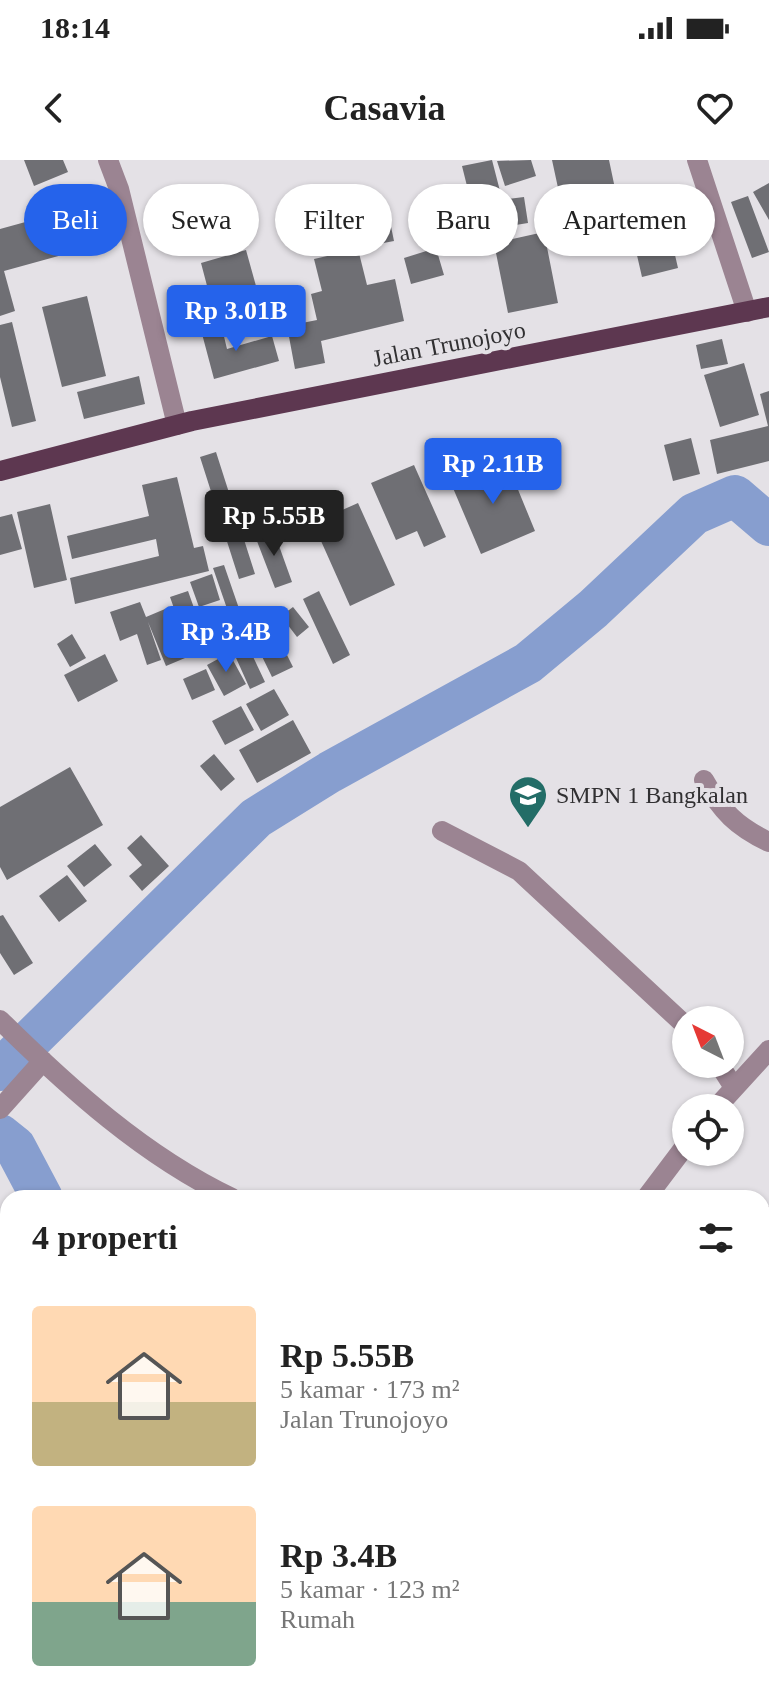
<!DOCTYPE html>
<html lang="id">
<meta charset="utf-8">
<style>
body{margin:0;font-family:Georgia,serif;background:#f6f6f6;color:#222;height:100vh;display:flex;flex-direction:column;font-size:30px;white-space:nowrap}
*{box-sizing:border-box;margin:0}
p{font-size:26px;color:#767676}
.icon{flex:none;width:44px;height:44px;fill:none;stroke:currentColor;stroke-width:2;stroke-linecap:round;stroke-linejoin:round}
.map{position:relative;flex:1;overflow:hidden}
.details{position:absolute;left:0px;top:1030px;width:770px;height:514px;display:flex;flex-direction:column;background:#fff;border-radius:24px 24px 0 0;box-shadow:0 2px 6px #0004}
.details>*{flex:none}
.guide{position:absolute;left:24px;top:24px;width:722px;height:72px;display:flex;gap:16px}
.needle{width:52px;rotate:318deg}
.buttons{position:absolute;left:672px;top:846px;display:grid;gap:16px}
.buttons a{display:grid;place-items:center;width:72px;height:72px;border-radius:50%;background:#fff;box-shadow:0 2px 6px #0004;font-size:40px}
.price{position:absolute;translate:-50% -68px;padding:0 18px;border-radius:8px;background:#2563eb;color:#fff;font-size:26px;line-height:52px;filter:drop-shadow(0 2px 4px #0008)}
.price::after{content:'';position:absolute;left:50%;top:48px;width:24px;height:18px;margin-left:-12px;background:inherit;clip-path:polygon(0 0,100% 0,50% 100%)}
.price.selected{background:#222;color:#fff}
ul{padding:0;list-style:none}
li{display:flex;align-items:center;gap:24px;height:200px;padding:0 32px}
li span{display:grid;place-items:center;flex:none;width:224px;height:160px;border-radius:8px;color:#555}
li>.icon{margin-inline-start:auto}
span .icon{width:96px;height:96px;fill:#fffc;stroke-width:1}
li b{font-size:34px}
h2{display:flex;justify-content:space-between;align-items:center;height:96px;padding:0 32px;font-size:34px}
.chip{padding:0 28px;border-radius:36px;background:#fff;box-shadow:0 2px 6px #0004;font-size:28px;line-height:72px}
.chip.selected{background:#2563eb;color:#fff}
.status{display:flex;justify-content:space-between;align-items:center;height:56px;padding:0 40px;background:#fff;direction:ltr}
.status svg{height:22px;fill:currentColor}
header{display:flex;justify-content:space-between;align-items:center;height:104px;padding:0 32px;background:#fff;font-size:36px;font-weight:700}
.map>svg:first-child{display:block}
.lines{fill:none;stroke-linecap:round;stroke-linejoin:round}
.river{stroke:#879ecf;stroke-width:42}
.building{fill:#6f6f74}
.minor{stroke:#9b8492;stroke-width:20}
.major{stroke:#5d3750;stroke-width:20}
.labels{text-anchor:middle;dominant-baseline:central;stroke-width:8;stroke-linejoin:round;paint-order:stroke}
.street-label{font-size:24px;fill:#313032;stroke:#e4e1e6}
.poi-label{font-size:24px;fill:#313032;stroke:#e4e1e6;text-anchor:start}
</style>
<div class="status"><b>18:14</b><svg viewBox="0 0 49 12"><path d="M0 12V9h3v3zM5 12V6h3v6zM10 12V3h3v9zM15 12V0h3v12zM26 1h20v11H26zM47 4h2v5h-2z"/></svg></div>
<header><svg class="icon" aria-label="back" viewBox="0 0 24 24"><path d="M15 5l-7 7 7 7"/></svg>Casavia<svg class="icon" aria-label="heart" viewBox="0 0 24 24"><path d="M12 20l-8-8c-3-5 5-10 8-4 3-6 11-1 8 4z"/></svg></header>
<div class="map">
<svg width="769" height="1543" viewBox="0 0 769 1543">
<rect width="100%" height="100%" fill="#e4e1e6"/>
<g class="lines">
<path class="river" d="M0,910l256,-252 74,-46 198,-109 65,-54 101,-95 41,-18 34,29
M0,975l15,12 27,51
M762,1109l7,-2"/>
</g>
<path class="building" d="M24,0h39l5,12 -34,14z
M492,0l8,31 -30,7 -8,-32z
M531,0l5,16 -31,10 -8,-25z
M552,0h57l16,76 -54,12z
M769,23v37l-16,-28z
M660,30l18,78 -36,9 -18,-78z
M748,36l21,56 -17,6 -21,-56z
M524,37l4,26 -38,6 -4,-27z
M109,39l11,40 -116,32 11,40 -15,5v-87z
M388,52l6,29 -21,4 -6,-28z
M544,72l14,71 -50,10 -14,-70z
M436,88l8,27 -33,9 -7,-26z
M358,89l9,36 28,-6 9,42 -83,20 4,22 -30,6 -8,-43 30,-6 -6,-26 11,-3 -8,-32z
M246,90l15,54 -9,2 7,26 -26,8 -7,-27 -11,3 -14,-53z
M87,136l19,80 -44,11 -20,-80z
M12,162l24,99 -24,6 -12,-50v-52z
M221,164l6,25 45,-13 7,25 -65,18 -13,-49z
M722,179l6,25 -27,5 -5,-24z
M744,203l15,52 -39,12 -16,-52z
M139,216l6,28 -61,15 -7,-27z
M769,231v70l-52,13 -7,-34 58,-14 -8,-32z
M691,278l9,36 -27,7 -9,-36z
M216,292l39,122 -16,5 -39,-122z
M505,298l30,73 -54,23 -31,-73z
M414,305l32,72 -22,10 -7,-16 -21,9 -25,-57z
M177,317l17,71 9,-2 6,25 -134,33 -5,-26 89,-22 -3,-17 -84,20 -5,-23 82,-20 -7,-31z
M358,343l37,82 -45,21 -37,-83z
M50,344l17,76 -33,8 -17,-76z
M12,354l10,35 -22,6v-38z
M273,369l19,53 -17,6 -20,-52z
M224,405l20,58 -11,3 -20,-58z
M212,414l8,26 -21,7 -9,-25z
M188,431l17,48 -18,6 -17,-48z
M319,431l31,64 -17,9 -30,-65z
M140,442l6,15 19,-8 20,49 -19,8 -18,-44 13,38 -14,5 -10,-31 -17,7 -10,-29z
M219,446l8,21 -16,6 -8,-20z
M293,447l16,20 -12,10 -16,-21z
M274,469l19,38 -21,10 -18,-37z
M72,474l14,24 -16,9 -13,-23z
M246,482l19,40 -15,7 -18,-40z
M229,493l17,31 -22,12 -17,-31z
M105,494l13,27 -40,21 -14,-27z
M206,509l9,21 -23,10 -9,-21z
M274,529l15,26 -28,16 -15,-27z
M241,546l13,24 -29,15 -13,-24z
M293,560l18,33 -54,30 -18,-33z
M214,594l21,25 -14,12 -21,-25z
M70,607l33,58 -96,55 -7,-13v-60z
M141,675l28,31 -27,25 -13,-15 13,-11 -15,-17z
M95,684l17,21 -28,22 -17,-21z
M67,715l20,26 -28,21 -20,-26z
M3,755l30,48 -19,12 -14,-22v-37z
M8,1488v38l-8,-16v-18z
M60,1536h24l4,7h-25z
M296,1536h14l3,7h-34z
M339,1536h41l2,6 -41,1z
M498,1536h27l3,7h-37l-1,-4z"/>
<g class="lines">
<path class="minor" d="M108,0l11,29 58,236
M697,0l50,152
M704,620c17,31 33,47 65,62
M442,671l77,40 167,155
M0,860c69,68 144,136 232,178
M719,904l14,22
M716,948l53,-58
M0,949l43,-48
M646,1038l40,-53
M762,1057l7,-1
M762,1295l7,-2
M762,1363l7,46
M0,1469l8,-4
M0,1535l3,8
M180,1536l2,7
M255,1536l3,7
M143,1543l13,-7"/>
<path class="major" d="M0,311l192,-50 577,-114"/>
</g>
<defs>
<symbol id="school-pin" viewBox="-11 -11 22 30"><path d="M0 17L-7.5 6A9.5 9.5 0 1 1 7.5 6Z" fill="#236d67" stroke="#e4e1e6"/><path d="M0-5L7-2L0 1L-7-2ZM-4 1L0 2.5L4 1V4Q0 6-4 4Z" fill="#fff"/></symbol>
</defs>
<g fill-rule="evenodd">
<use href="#school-pin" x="506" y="613" width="44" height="60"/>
</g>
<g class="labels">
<g class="street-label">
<text transform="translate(449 184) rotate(-11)">Jalan Trunojoyo</text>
</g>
<g class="poi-label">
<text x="556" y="635">SMPN 1 Bangkalan</text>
</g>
</g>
</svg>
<div class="buttons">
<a><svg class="needle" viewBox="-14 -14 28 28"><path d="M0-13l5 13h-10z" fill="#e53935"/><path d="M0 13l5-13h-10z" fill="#767676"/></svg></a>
<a><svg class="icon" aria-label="locate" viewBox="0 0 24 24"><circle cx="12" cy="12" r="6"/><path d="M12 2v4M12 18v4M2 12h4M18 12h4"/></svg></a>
</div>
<b class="price" style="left:236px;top:193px">Rp 3.01B</b>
<b class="price" style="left:493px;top:346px">Rp 2.11B</b>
<b class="price selected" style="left:274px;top:398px">Rp 5.55B</b>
<b class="price" style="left:226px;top:514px">Rp 3.4B</b>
<div class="guide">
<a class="chip selected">Beli</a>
<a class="chip">Sewa</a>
<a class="chip">Filter</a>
<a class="chip">Baru</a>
<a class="chip">Apartemen</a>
</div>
<section class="details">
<h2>4 properti<svg class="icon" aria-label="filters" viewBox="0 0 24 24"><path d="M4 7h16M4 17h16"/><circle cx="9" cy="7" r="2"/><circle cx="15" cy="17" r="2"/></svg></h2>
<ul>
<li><span style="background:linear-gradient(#ffd9b3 60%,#c2b280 0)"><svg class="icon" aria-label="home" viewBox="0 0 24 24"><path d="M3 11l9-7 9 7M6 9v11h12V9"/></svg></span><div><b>Rp 5.55B</b><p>5 kamar · 173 m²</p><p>Jalan Trunojoyo</p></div></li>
<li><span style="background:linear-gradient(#ffd9b3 60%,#7fa58c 0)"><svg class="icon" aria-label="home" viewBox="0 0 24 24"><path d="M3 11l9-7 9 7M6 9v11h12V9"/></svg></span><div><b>Rp 3.4B</b><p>5 kamar · 123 m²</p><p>Rumah</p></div></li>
</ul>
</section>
</div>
